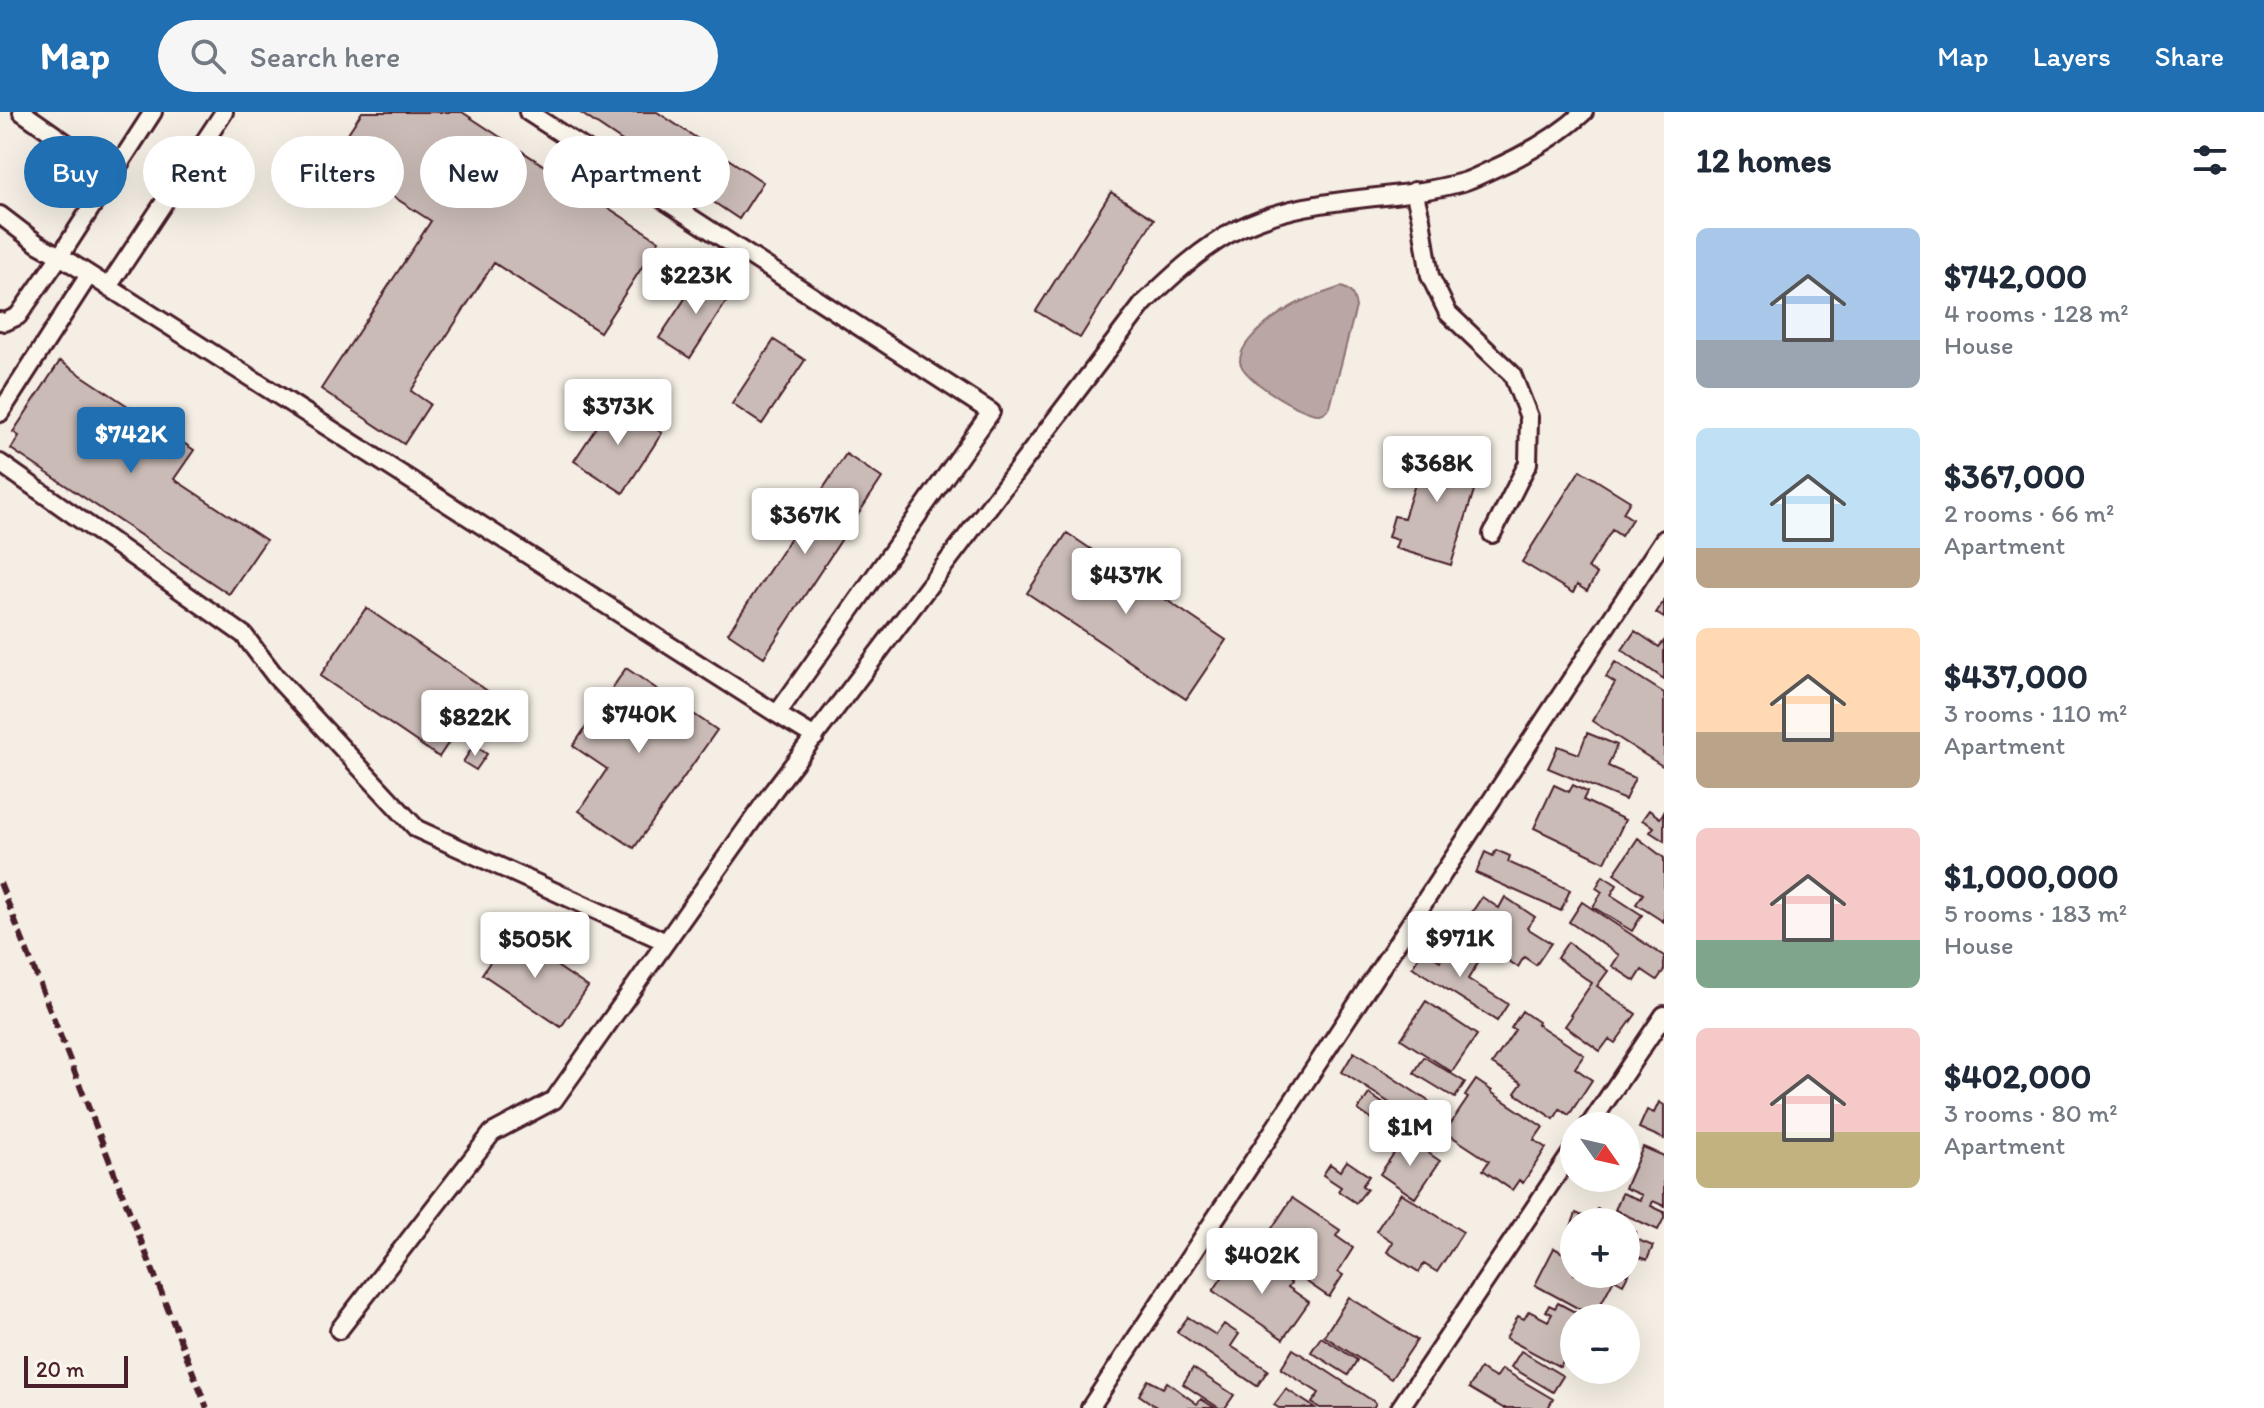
<!DOCTYPE html>
<meta charset="utf-8">
<style>
body{margin:0;font-family:Itim,sans-serif;background:#f6f6f7;color:#1f2937;height:100vh;display:flex;flex-direction:column;font-size:30px;white-space:nowrap}
*{box-sizing:border-box;margin:0}
p{font-size:26px;color:#747a83}
.icon{flex:none;width:44px;height:44px;fill:none;stroke:currentColor;stroke-width:2;stroke-linecap:round;stroke-linejoin:round}
.map{position:relative;flex:1;overflow:hidden}
.sheet{display:flex;flex-direction:column;background:#fff;width:600px}
.sheet>*{flex:none}
.guide{position:absolute;left:24px;top:24px;width:760px;height:72px;display:flex;gap:16px}
.needle{width:52px;rotate:124deg}
.fabs{position:absolute;left:1560px;top:1000px;display:grid;gap:16px}
.fabs a{display:grid;place-items:center;width:80px;height:80px;border-radius:50%;background:#fff;box-shadow:0 8px 32px #0002;font-size:40px}
.scale{position:absolute;left:24px;bottom:20px;width:104px;box-sizing:border-box;padding-left:8px;border:4px solid #4a1f2b;border-top:0;font-size:22px;line-height:28px;white-space:nowrap;color:#4a1f2b;-webkit-text-stroke:6px #fbf7ec;paint-order:stroke}
.price{position:absolute;translate:-50% -68px;padding:0 18px;border-radius:8px;background:#fff;color:#222;font-size:26px;line-height:52px;filter:drop-shadow(0 2px 4px #0008)}
.price::after{content:'';position:absolute;left:50%;top:48px;width:24px;height:18px;margin-left:-12px;background:inherit;clip-path:polygon(0 0,100% 0,50% 100%)}
.price.active{background:#1f6fb2;color:#fff}
ul{padding:0;list-style:none}
li{display:flex;align-items:center;gap:24px;height:200px;padding:0 32px}
li span{display:grid;place-items:center;flex:none;width:224px;height:160px;border-radius:12px;color:#555}
li>.icon{margin-inline-start:auto}
span .icon{width:96px;height:96px;fill:#fffc;stroke-width:1}
li b{font-size:34px}
h2{display:flex;justify-content:space-between;align-items:center;height:96px;padding:0 32px;font-size:34px}
.tag{padding:0 28px;border-radius:36px;background:#fff;box-shadow:0 8px 32px #0002;font-size:28px;line-height:72px}
.tag.active{background:#1f6fb2;color:#fff}
header{display:flex;align-items:center;gap:48px;box-sizing:border-box;height:112px;padding:0 40px;background:#1f6fb2;color:#fff}
header strong{font-size:38px}
nav{display:flex;gap:44px;margin-inline-start:auto;font-size:28px}
.search{width:560px;height:72px;background:#f6f6f7;display:flex;align-items:center;gap:20px;box-sizing:border-box;padding:0 28px;border-radius:44px;color:#747a83;font-size:30px}
main{display:flex;flex:1;min-height:0}
.map>svg:first-child{display:block}
.water{fill:#baa7a5;stroke:#8d7174;stroke-width:2}
.building{fill:#cabbb6;stroke:#4a1f2b;stroke-width:2}
.lines{fill:none;stroke-linecap:round;stroke-linejoin:round}
.service-casing{stroke:#4a1f2b;stroke-width:22}
.service{stroke:#fbf7ec;stroke-width:16}
.rail{stroke:#4a1f2b;stroke-width:6;stroke-dasharray:12 6;stroke-linecap:butt}
</style>
<header>
<strong>Map</strong>
<div class="search"><svg class="icon" aria-label="search" viewBox="0 0 24 24"><circle cx="10" cy="10" r="6"/><path d="M15 15l6 6"/></svg>Search here</div>
<nav><a>Map</a><a>Layers</a><a>Share</a></nav>
</header>
<main>
<div class="map">
<svg width="1664" height="1296" viewBox="0 0 1664 1296">
<rect width="100%" height="100%" fill="#f4eee4"/>
<filter id="ink" filterUnits="userSpaceOnUse"><feTurbulence type="fractalNoise" baseFrequency=".0125" numOctaves="2"/><feDisplacementMap in="SourceGraphic" scale="16" xChannelSelector="R" yChannelSelector="G"/><feConvolveMatrix kernelMatrix="1 2 1 2 8 2 1 2 1" color-interpolation-filters="sRGB"/></filter>
<g filter="url(#ink)">
<path class="water" d="M1341,175c11,3 13,9 15,20l-26,100c-4,4 -4,6 -10,7 -16,2 -80,-36 -80,-53 0,-23 42,-50 60,-59 13,-6 28,-10 41,-15z"/>
<path class="building" d="M362,0h100l197,129 -59,91 -106,-69 -83,128 19,13 -26,40 -83,-55 110,-168 -99,-64z
M579,0h78l106,70 -24,37z
M1111,80l43,27 -74,119 -44,-27z
M702,161l30,20 -42,65 -31,-20z
M774,228l31,20 -43,64 -30,-20z
M60,249l134,89 -20,29 92,61 -37,54 -218,-145 8,-13 -6,-4z
M614,289l48,32 -39,60 -49,-32z
M1427,332l56,17 -32,104 -56,-17 3,-8 -10,-3 6,-21 10,2 14,-43 -11,-3 6,-19 10,3z
M846,342l36,24 -118,179 -36,-24z
M1580,358l50,31 -7,12 9,6 -11,17 -9,-6 -24,38 9,6 -10,17 -10,-6 -4,8 -51,-31z
M1067,421l159,107 -40,59 -159,-106z
M1664,489v17l-8,-5z
M366,496l123,84 -30,44 -4,-3 -16,24 -119,-81z
M1635,519l24,16 5,-6v38l-42,-29z
M1615,550l49,31v74l-72,-46 23,-38 -9,-6z
M626,556l91,62 -83,118 -55,-37 28,-42 -34,-23z
M1587,621l30,12 -9,21 27,12 -10,22 -77,-32 10,-22 21,8z
M474,633l13,9 -11,16 -13,-8z
M1554,673l15,7 4,-7 14,7 -4,8 42,20 -20,42 -71,-34z
M1649,698l11,8 4,-6v29l-14,-9 4,-5 -12,-7z
M1638,726l26,20v64l-28,-18 7,-10 -29,-20z
M1496,738l14,6 -2,6 62,28 -9,21 -85,-38 9,-21 8,4z
M1603,764l14,9 -6,10 31,20 -10,16 -39,-24 9,-15 -6,-4z
M1482,785l17,11 6,-11 30,20 -8,11 24,15 -15,22 -12,-8 -6,10 -57,-38z
M1582,790l82,54v14l-7,10 -15,-10 -7,11 -23,-15 7,-11 -50,-33z
M509,822l79,53 -27,40 -79,-53z
M1568,830l40,29 -11,15 39,28 -21,29 -6,-4 -9,12 -35,-25 7,-10 -2,-1 22,-32 -35,-25z
M1452,832l27,17 -11,18 40,25 -11,17 -85,-54 11,-17 17,11z
M1426,889l51,34 -25,37 -51,-33z
M1522,899l16,11 -1,2 47,31 -9,13 17,12 -23,35 -9,-6 -6,10 -39,-26 7,-10 -30,-19 23,-34 -4,-2z
M1354,940l91,60 -12,19 -91,-59z
M1424,945l41,25 -10,16 -41,-25z
M1476,968l16,11 -1,1 52,35 -9,13 12,8 -23,35 -4,-3 -7,10 -29,-20 6,-9 -44,-29 23,-34 -3,-2z
M1369,982l40,27 -2,3 13,9 -5,7 -13,-10 -5,7 -39,-27z
M1659,990l5,3v34l-25,-11 8,-18 7,3z
M1405,1025l35,24 -25,37 -35,-24z
M1643,1035l21,9v50l-11,-5 -2,5 13,6v6l-6,12 -43,-20 7,-17 18,7 2,-5 -17,-7z
M1347,1049l22,15 -7,10 5,3 -11,14 -18,-12 3,-4 -18,-12 7,-11 10,7z
M1401,1081l62,39 -26,40 -13,-8 -5,8 -32,-20 6,-10 -17,-11z
M1292,1086l48,32 -4,6 17,12 -15,24 5,3 -14,22 -25,-17 3,-4 -6,-4 2,-4 -40,-26z
M1597,1097l29,12 -52,1v8l-4,-1 6,-16 17,7z
M1626,1116l10,4 -3,6 20,8 -6,14 -21,-8z
M1554,1136l20,11v15h52v-10l6,3 -9,17 -9,-5 -20,38 -59,-32z
M1238,1142l31,21 4,-6 18,14 -3,4 21,15 -26,37 -70,-48z
M1349,1185l68,43 -26,39 -67,-43z
M1558,1191l28,15h-12v27l-2,-1 -12,23 -54,-29 12,-22 6,3 5,-8 19,10 4,-7 -6,-3 3,-6 6,3z
M1188,1205l28,18 8,-11 15,10 -8,12 37,24 -11,16 -80,-54z
M1321,1225l36,23 -9,15 -37,-23z
M1293,1237l83,54 -3,5h-53l-8,-5 7,-10 -38,-24z
M1521,1239l42,25 -10,16 -42,-25z
M1193,1256l41,27 -9,13h-6l-36,-24z
M1480,1257l16,9 6,-9 51,30 -5,9h-45l-34,-20z
M1148,1268l15,8 4,-6 30,22 4,-5 14,9h-57l-19,-13z
M1286,1277l29,19h-36l-5,-3z"/>
<g class="lines">
<defs>
<path id="service" d="M22,0l90,63
M1414,79l7,28 9,57 18,37 64,61 17,43 -1,46 -36,71
M0,103l38,29 22,12 93,-144
M108,175l116,-175
M0,209l5,1 13,-6 42,-60 717,458 214,-302 -463,-300
M0,301l89,-138
M0,351l244,172 32,42 141,152 249,113
M777,602l38,23
M1589,1014l75,-111
M339,1218l153,-197 62,-33 219,-309 370,-487c29,-28 58,-56 95,-75 73,-36 151,-26 225,-47 10,-3 19,-8 28,-12 34,-15 66,-33 93,-58
M1090,1296l574,-869
M1400,1296l174,-259"/>
</defs>
<use href="#service" class="service-casing"/>
<use href="#service" class="service"/>
<path class="rail" d="M0,771l207,525"/>
</g>
</g>
</svg>
<div class="fabs">
<a><svg class="needle" viewBox="-14 -14 28 28"><path d="M0-13l5 13h-10z" fill="#e53935"/><path d="M0 13l5-13h-10z" fill="#747a83"/></svg></a>
<a>+</a>
<a>−</a>
</div>
<div class="scale">20 m</div>
<b class="price" style="left:696px;top:204px">$223K</b>
<b class="price" style="left:618px;top:335px">$373K</b>
<b class="price active" style="left:131px;top:363px">$742K</b>
<b class="price" style="left:1437px;top:392px">$368K</b>
<b class="price" style="left:805px;top:444px">$367K</b>
<b class="price" style="left:1126px;top:504px">$437K</b>
<b class="price" style="left:639px;top:643px">$740K</b>
<b class="price" style="left:475px;top:646px">$822K</b>
<b class="price" style="left:1460px;top:867px">$971K</b>
<b class="price" style="left:535px;top:868px">$505K</b>
<b class="price" style="left:1410px;top:1056px">$1M</b>
<b class="price" style="left:1262px;top:1184px">$402K</b>
<div class="guide">
<a class="tag active">Buy</a>
<a class="tag">Rent</a>
<a class="tag">Filters</a>
<a class="tag">New</a>
<a class="tag">Apartment</a>
</div>
</div>
<section class="sheet">
<h2>12 homes<svg class="icon" aria-label="filters" viewBox="0 0 24 24"><path d="M4 7h16M4 17h16"/><circle cx="9" cy="7" r="2"/><circle cx="15" cy="17" r="2"/></svg></h2>
<ul>
<li><span style="background:linear-gradient(#a9c7e8 70%,#9aa5b1 0)"><svg class="icon" aria-label="home" viewBox="0 0 24 24"><path d="M3 11l9-7 9 7M6 9v11h12V9"/></svg></span><div><b>$742,000</b><p>4 rooms · 128 m²</p><p>House</p></div></li>
<li><span style="background:linear-gradient(#bfe0f5 75%,#b9a48a 0)"><svg class="icon" aria-label="home" viewBox="0 0 24 24"><path d="M3 11l9-7 9 7M6 9v11h12V9"/></svg></span><div><b>$367,000</b><p>2 rooms · 66 m²</p><p>Apartment</p></div></li>
<li><span style="background:linear-gradient(#ffd9b3 65%,#b9a48a 0)"><svg class="icon" aria-label="home" viewBox="0 0 24 24"><path d="M3 11l9-7 9 7M6 9v11h12V9"/></svg></span><div><b>$437,000</b><p>3 rooms · 110 m²</p><p>Apartment</p></div></li>
<li><span style="background:linear-gradient(#f6c9c9 70%,#7fa58c 0)"><svg class="icon" aria-label="home" viewBox="0 0 24 24"><path d="M3 11l9-7 9 7M6 9v11h12V9"/></svg></span><div><b>$1,000,000</b><p>5 rooms · 183 m²</p><p>House</p></div></li>
<li><span style="background:linear-gradient(#f6c9c9 65%,#c2b280 0)"><svg class="icon" aria-label="home" viewBox="0 0 24 24"><path d="M3 11l9-7 9 7M6 9v11h12V9"/></svg></span><div><b>$402,000</b><p>3 rooms · 80 m²</p><p>Apartment</p></div></li>
</ul>
</section>
</main>
